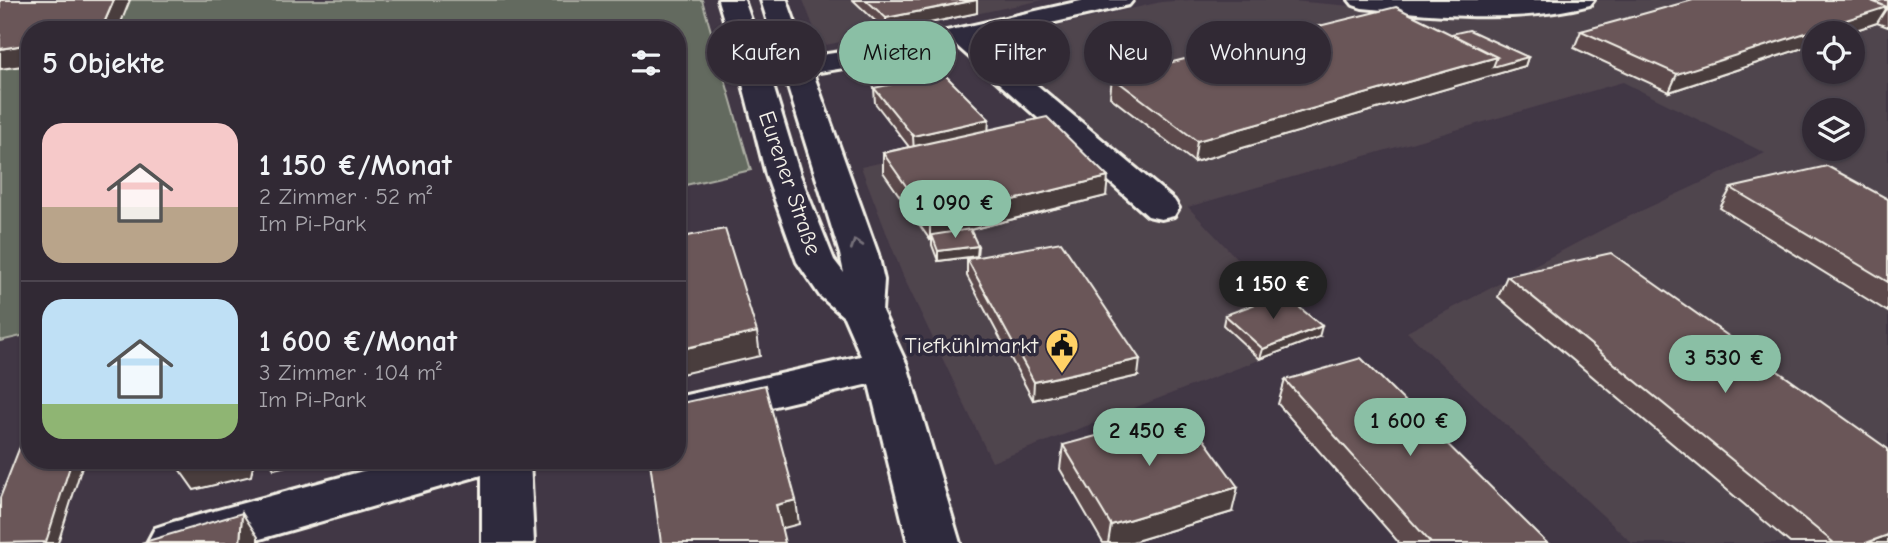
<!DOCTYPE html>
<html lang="de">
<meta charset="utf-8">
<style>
body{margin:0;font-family:"Comic Neue",sans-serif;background:#39313c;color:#f1f3f6;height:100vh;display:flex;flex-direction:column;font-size:26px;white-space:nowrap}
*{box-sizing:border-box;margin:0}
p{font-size:23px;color:#a8a6ac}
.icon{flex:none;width:38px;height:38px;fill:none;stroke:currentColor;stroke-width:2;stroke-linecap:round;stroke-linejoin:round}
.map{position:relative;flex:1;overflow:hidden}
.panel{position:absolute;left:21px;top:21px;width:665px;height:448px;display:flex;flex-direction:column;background:#312934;border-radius:28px;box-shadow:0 2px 5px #0004,0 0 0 2px #4c454f}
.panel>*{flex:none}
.hud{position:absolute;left:707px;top:21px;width:665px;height:63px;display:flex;gap:14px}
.controls{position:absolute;left:1802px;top:21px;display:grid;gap:14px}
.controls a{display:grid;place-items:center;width:63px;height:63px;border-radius:50%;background:#312934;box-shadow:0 2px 5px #0004,0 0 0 2px #4c454f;font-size:35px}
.price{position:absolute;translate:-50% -60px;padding:0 16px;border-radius:24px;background:#8abfa5;color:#111;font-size:23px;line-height:46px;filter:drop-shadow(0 2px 4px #0008)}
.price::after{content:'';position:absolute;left:50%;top:42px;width:21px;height:16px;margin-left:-10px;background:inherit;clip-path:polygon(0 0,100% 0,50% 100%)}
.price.selected{background:#222;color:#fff}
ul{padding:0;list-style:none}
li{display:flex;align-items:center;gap:21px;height:175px;padding:0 21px}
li+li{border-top:2px solid #4c454f}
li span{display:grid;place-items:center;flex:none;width:196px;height:140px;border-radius:21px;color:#555}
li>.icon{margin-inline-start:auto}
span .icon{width:84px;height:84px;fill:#fffc;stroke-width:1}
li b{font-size:30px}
h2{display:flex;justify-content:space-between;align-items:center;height:84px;padding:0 21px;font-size:30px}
.chip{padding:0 24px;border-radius:32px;background:#312934;box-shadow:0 2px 5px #0004,0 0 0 2px #4c454f;font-size:24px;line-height:63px}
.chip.selected{background:#8abfa5;color:#111}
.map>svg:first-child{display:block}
.built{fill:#50444e;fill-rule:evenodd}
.green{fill:#636a5e;stroke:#acaea3;stroke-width:2}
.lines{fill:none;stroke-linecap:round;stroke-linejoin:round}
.minor-casing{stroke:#f4f1e8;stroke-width:6}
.minor{fill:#2f2a3d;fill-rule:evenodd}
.wall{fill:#5b4a4c;stroke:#f4f1e8;stroke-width:2}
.shaded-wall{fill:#4a3c3e;stroke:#f4f1e8;stroke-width:2}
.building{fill:#6a5658;stroke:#f4f1e8;stroke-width:2}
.oneway{stroke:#747079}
.labels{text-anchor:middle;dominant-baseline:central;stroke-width:7;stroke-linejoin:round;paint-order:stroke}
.street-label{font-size:23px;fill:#f4f1e8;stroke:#2f2a3d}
.poi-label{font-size:23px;fill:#f4f1e8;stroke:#2f2a3d;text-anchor:end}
</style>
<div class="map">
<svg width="1888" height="543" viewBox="0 0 1888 543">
<rect width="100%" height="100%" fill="#413745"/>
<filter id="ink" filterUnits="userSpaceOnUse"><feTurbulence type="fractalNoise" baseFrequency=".0143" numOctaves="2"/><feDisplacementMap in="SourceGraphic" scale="14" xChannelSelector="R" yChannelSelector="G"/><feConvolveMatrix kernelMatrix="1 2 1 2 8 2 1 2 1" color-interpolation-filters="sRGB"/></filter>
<g filter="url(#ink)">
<path class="built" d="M803,0h240l-222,46z
M1190,0h91l212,18 -35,-18h430v543h-256l-225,-211 206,-108 152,-71 -142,-71 -435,125 92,97 39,33 -327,125 -89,-186 -42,-109 216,-48 -92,-77 176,-40zM1815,33h38v39h-38zM1815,110h38v39h-38z"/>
<path class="green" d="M0,0h702l49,170 -74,17v-157h-647v304l-30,7z"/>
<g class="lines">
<defs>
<path id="minor" d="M718,0h26l22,63 14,-2 -19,-61h26l20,57 68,-10 210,-47h48l-4,5 -147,34 192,161 5,8 -5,8 -13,3 -13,-3 -192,-171 -81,18 -62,10 65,181 6,26 -2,31 25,54 53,178h-52l-39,-159 -192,45v-32l184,-41 -17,-39 -24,-21 -23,-34 -31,-87 -26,-102zM785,77l55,177 4,19 -10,-13 -34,-85 -29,-96z
M1349,0h245l-4,5c-74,19 -153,10 -228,3l-9,-3z
M404,460h126l4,83h-52v-68l-236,68h-99l8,-15 18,-6z"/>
</defs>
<use href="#minor" class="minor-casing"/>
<use href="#minor" class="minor"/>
</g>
<path class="wall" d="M853,0h124v13l-90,19z
M1888,0v27l-11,-4 -30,10h-32v11l-146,48 -95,-44 7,-17z
M1451,34l77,23 -3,9 -331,96 -84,-65 2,-20z
M874,88l114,42 118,66 -136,34 7,26 -39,5 -6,-16v-6l-2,1 -47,-68v-19l26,-6 -34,-44z
M1731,188l157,11v113l-168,-104z
M967,259l171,117 -105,24 -66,-124z
M1507,276l381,267h-98l-292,-246z
M1225,315l94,22 -59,22 -37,-34z
M1285,380l262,163h-148l-121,-139z
M1063,445l169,67 -103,31h-26l-43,-74z"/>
<path class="shaded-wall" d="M114,0h16l-12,30h-17z
M977,0v13l-90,19 -1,-14z
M1875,0h13v9h-2l-9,14 -30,10h-32v11l-146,48 8,-18z
M30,44v21l-30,4v-20z
M1497,57h31l-3,9 -331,96 3,-21z
M989,119l-1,16 -74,17 -1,-16z
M1108,177l-2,19 -173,43 -1,-4v4l-2,1v-20z
M978,246l-1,10 -39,5v-10z
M1322,326l-3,11 -59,22 3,-10z
M757,332l3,24 -83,19v-25z
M1140,359l-2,17 -105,24 1,-18z
M72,460h12l-26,83h-15z
M177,460h77l-3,16 -57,14 -17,-24 3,-1z
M269,460h41l-36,9z
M1238,487l-6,25 -103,31h-21l3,-18z
M796,500l3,24 -19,5 -4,-24z
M242,513l16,24v6h-18z
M1888,535v8h-22z"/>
<path class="building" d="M0,0h114l-13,30h-71v14l-30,5z
M866,0h109l-89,18z
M1693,0h182l-4,1 16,6 -210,67 -96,-43z
M1882,0h6v10l-2,-1 1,-2 -12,-5z
M1396,7l101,50 -300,84 -85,-64z
M1469,30l59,27 -35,10 4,-10 -46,-23z
M943,73l46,46 -76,17 -39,-48z
M1047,117l61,60 -178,43 -47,-67z
M1827,166l61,33v83l-157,-94z
M725,229l32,103 -80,18v-112z
M970,229l8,17 -40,5 -6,-16z
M1061,242l79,117 -106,23 -67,-123z
M1611,253l277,196v86l-22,8h-32l-327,-267z
M1283,294l39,32 -59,23 -38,-34z
M1361,358l186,185h-116l-146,-163z
M765,385l31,115 -20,5 9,38h-124l-11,-81 8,-2h19v-56z
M1184,412l54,75 -127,38 -48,-80z
M30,421v39h42l-26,82 -46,1v-45z
M179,460h21l-23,6z
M242,513l-2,30h-99z"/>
<defs><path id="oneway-chevron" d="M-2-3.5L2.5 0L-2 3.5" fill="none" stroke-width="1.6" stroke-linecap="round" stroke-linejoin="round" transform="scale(1.75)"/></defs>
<use class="oneway" href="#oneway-chevron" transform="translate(856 244) rotate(-108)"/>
</g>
<defs>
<symbol id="civic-pin" viewBox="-11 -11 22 30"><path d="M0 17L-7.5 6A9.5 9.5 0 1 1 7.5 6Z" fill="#ffd166" stroke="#2f2a3d"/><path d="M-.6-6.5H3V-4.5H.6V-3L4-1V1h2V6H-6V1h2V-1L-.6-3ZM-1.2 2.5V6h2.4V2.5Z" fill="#111"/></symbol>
</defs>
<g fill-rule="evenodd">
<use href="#civic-pin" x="1043" y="326" width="38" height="52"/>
</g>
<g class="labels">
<g class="street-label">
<text transform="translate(790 183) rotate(71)">Eurener Straße</text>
</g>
<g class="poi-label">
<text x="1038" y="345">Tiefkühlmarkt</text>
</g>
</g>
</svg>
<div class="controls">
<a><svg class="icon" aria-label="locate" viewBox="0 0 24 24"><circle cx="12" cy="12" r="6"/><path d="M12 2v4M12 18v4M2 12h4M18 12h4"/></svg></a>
<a><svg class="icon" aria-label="layers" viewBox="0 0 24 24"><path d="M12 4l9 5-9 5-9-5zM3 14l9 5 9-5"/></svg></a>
</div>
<b class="price" style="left:955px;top:240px">1 090 €</b>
<b class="price selected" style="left:1273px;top:321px">1 150 €</b>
<b class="price" style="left:1725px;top:395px">3 530 €</b>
<b class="price" style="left:1410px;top:458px">1 600 €</b>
<b class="price" style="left:1149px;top:468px">2 450 €</b>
<div class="hud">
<a class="chip">Kaufen</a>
<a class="chip selected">Mieten</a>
<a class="chip">Filter</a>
<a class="chip">Neu</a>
<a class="chip">Wohnung</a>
</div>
<section class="panel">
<h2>5 Objekte<svg class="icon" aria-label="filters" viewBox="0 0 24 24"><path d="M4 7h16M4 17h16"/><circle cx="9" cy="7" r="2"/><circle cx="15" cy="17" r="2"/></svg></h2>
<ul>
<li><span style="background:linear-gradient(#f6c9c9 60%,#b9a48a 0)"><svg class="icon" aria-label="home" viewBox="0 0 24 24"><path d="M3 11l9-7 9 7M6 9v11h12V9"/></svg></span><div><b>1 150 €/Monat</b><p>2 Zimmer · 52 m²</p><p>Im Pi-Park</p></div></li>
<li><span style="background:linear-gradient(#bfe0f5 75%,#8fb573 0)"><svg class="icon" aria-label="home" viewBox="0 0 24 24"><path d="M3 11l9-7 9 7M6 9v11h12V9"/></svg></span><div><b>1 600 €/Monat</b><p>3 Zimmer · 104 m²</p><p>Im Pi-Park</p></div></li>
</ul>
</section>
</div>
